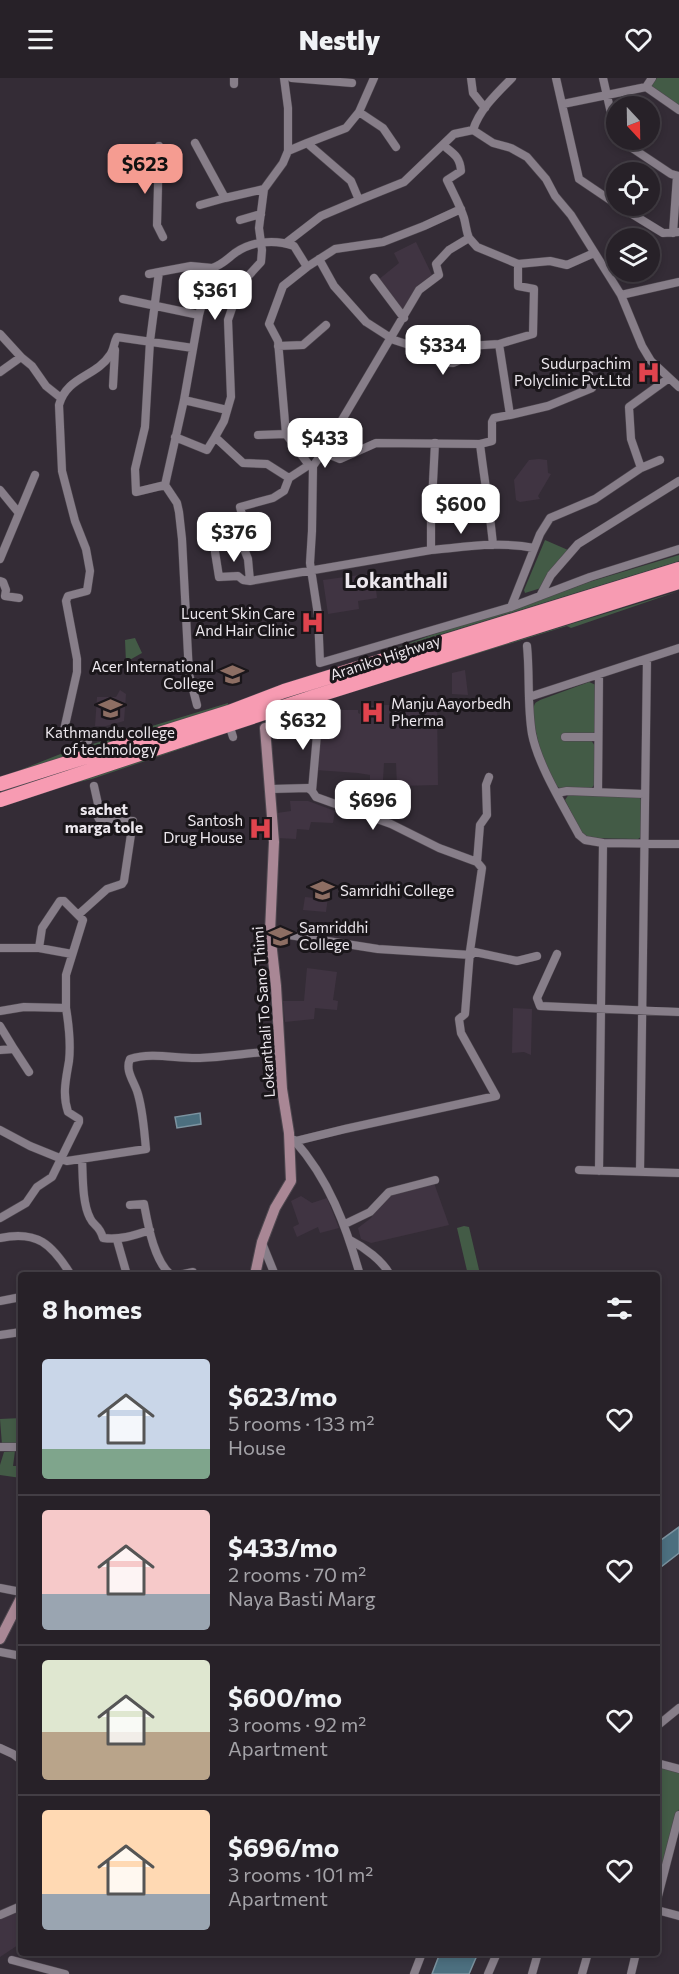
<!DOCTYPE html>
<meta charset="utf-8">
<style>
body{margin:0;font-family:Commissioner,sans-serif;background:#332e34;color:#f1f3f6;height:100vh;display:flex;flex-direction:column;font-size:22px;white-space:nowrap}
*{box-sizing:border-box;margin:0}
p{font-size:20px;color:#a4a3a8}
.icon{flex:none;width:33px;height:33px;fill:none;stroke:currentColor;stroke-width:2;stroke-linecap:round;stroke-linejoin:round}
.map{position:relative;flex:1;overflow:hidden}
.drawer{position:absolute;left:18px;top:1194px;width:642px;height:684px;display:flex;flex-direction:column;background:#272128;border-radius:6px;box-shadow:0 3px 9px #0003,0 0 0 2px #433e45}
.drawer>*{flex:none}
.needle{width:39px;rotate:158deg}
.buttons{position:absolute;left:606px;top:18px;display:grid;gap:12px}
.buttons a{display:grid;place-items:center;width:54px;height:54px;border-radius:50%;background:#272128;box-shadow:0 3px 9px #0003,0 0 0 2px #433e45;font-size:30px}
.price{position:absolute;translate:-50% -51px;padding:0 14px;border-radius:12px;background:#fff;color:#222;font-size:20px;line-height:39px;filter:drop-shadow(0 2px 3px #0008)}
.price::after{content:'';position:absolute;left:50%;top:36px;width:18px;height:14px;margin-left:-9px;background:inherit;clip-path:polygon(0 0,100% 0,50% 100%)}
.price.on{background:#f59c91;color:#111}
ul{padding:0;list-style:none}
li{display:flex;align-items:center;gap:18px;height:150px;padding:0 24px}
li+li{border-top:2px solid #433e45}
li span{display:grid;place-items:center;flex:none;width:168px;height:120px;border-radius:6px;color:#555}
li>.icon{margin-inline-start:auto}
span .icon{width:72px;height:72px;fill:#fffc;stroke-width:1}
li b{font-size:26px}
h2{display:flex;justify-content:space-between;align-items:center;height:72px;padding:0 24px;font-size:26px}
header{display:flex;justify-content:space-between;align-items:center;height:78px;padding:0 24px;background:#272128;font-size:27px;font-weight:800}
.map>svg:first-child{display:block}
.built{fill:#403442}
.green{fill:#435b46}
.water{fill:#4c6f7f;stroke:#7c93a0;stroke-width:1.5}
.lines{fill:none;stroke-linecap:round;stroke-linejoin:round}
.street-casing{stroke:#4e474f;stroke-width:9}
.secondary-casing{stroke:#4e474f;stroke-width:12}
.highway-casing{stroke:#4e474f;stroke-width:15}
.street{stroke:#877e89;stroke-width:8}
.secondary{stroke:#a98795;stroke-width:10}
.highway{stroke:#f79bb2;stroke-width:14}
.labels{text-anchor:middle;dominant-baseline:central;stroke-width:6;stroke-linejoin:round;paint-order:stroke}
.poi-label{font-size:15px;fill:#ece7ed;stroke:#1a161a;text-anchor:end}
.street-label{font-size:15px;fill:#ece7ed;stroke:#1a161a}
.neighbourhood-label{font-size:16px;font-weight:bold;fill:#ece7ed;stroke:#1a161a}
.district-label{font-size:21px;font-weight:bold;fill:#ece7ed;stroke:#1a161a}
</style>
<header><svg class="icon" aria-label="menu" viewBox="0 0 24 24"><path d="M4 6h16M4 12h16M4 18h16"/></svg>Nestly<svg class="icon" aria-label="heart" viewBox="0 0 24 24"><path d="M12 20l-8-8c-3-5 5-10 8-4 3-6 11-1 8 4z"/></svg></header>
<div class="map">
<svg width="679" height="1896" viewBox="0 0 679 1896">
<rect width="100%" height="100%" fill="#342c36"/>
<path class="built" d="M416,164l16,33 -14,11 -16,27 -24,-33 21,-17 -5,-10z
M539,381l8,1 1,13 3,1 -13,22 2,3 -20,3 -4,-2 -2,-20 15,-20z
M374,495l3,25 -19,3 1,8 -31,5 -5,-34z
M465,592l3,25 -16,-1v-21z
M120,612l6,4 -2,27 -18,5h-11l2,-29h19z
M415,626h22l1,81 -41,1 -1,-23h-12l-1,17h-13v-5l-12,-2 -42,-3 5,-54 18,-6h19v3l2,1 1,-8z
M290,723h18l27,10 -2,12 -22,-1 -2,8 -12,-1 -1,10 -19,-1v-25l14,-2z
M317,802l13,2 -4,30 -23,-2 2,-13 10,1z
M307,890l30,4 -4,28 5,1 -1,9 -22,-2 -1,11 -29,3 -2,-21h21z
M513,930l19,1 -1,46 -7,-3 -12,1z
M434,1105l15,42 -78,18 -10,-4 -3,-11 13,-10 14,-22z
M301,1118l11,7 15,-5 12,30 -19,5 -2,-6 -21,10 -4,-10 6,-3 -8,-23z
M21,1832v33l-21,14v-38z"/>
<path class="green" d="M657,0h22v28l-28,-20z
M545,462l23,10 -19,23 -8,15 -16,5 -1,-3z
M679,477v6l-289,89 69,-25 54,-15 76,-28z
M679,513l-108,37 -4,-2 -133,41 -1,-1z
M135,560l7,15 -16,9 -1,-22z
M589,604l7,3 -1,44 -4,11 4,6 -1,39 -3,4c-8,0 -27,3 -33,-2 -12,-11 -28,-66 -24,-81 1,-4 3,-4 6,-6z
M228,625v2l-228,73 63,-25z
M225,656l-133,45 -30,7z
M569,716l70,2 3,6 -1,35 -3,2 -51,-1 -5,-4 -17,-34z
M464,1148l5,1 11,47 -12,1 -11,-47z
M21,1340v28l-19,-1 -2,-26z
M15,1373l-2,15h8v12l-21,-3v-10l4,-13z
M657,1688l22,5v38l-22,78z"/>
<path class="water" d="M200,1035l1,11 -24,4 -2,-11z
M679,1449v26l-22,17v-27z
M440,1875h38l-9,21h-37z"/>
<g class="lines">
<defs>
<path id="street" d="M284,0l4,30v43l-5,12 -19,26 -5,39 3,22 -1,12 -21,23 -12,35 3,77 -7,24 -9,16 28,26 24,1 22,14
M292,0l60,5
M471,0l2,15 12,15
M512,0c-15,15 -33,32 -39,52l20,13 18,5 16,9 19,22 9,17 16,19 50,80 21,51 9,15 28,26
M556,0l23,101 37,25
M603,0l13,57
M652,0l-6,9 33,23
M234,6v-6
M563,26l83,-17
M359,34l15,-34
M620,62l51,34 8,2
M195,65l30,55 39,-9
M307,65l39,-15 13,-16 24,16 13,19
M159,68l-2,79 6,12
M444,68c10,8 16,11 17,25l-14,9c6,13 13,25 17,38 2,7 2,13 5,20
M288,73l19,-8 44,38 8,19 45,-18 50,-48 19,-4
M200,127l25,-7
M619,128l44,27 16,-1
M240,142l21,-6
M673,155l4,-57
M286,165l35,-27 38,-16
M319,181l15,27 32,36 28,18 31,10 14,12 14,1 11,-5 1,-10 3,-2 31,-2
M518,186v22l16,3 -1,45 -34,10 11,71 38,-9 44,-18 -5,-21
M307,189l28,-18 48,-7 41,-16 37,-17
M159,194l32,-6 21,2
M149,196l10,-2 -9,69 -5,86 -10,42 1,23 29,-7
M374,200l30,40
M621,217l58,-13
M123,221l76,16
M0,256l21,23
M278,268l25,-1 23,-20
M0,294l21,-15 11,9 14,20 15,12
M113,308l2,-36
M184,322l43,10
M258,357l28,-1
M175,359l32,13 8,-13
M323,374l17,7 36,-16 104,1
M313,388l10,-14 96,-162 20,-15 -3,-11 13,-14 20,-12 8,9 41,17 32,-3 17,4 27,-12
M641,390l19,-8
M0,412l18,22
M493,467c-3,-34 -9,-67 -13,-101l12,-3v-19l2,-4 16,-3
M431,472c34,-3 70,-9 103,-2
M215,474l4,25 19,-1 5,4 7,1 181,-31v-29l4,-78
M0,481l35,-84
M0,503l3,1 3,8 -1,6 14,2
M250,503l-2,-22 -13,-33 1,-2 8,-2 -4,-15 33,-9 11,-7 5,-13 20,-13
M540,518l11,-21 27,-31 101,-63
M511,529l29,-73 10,-16 45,-19 46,-31 -10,-29 -2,-32 40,-29
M527,568c3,29 0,59 5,88 6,31 32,73 47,101l6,5 18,3
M529,619l150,-49
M197,627l-8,-31 -7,-135 -3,-27 -2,-9 -12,-18 19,-85 15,-85 13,-47c10,-3 15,-9 23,-15 17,-12 40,-14 59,-7l13,21 -24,19 -14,38 9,17 8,93 23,31 4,1 -1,65 -2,32 8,52 2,48 191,-56 79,-30 89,-28
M229,646l4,13
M565,659h33
M88,663l-24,-11 13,-58v-13l-11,-58 2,-5 19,-5 3,-20 -4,-22 -11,-28 -13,-50 -3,-66c8,-29 37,-28 51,-50 4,-5 4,-13 7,-18l76,11
M271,711l37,-1 4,3 4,6 75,27 48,24 38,14
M312,713l7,-79
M598,714l1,-117
M557,715l10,-2 77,3
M270,854l108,17 93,6
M0,870h39l33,6
M39,870l3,-20 18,-27h4l14,14
M470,873l47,10 20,-5
M557,876l-20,44 3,8 139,6
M0,933l24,-4 42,1v-33l17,-55 -5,-5 29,-26 15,-5 2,-3 9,-60 -34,-2 -2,-4 1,-11 -4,-18
M0,948l14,23 -14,1
M14,971l15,23
M0,1052l30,16 37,15 79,-12c-2,-19 -3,-40 -9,-58 -4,-11 -12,-21 -7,-32 22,-7 48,0 70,-1 27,-1 53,-6 80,-7
M294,1062c35,39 52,86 66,135
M296,1063l49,-12 151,-33 -35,-63 -2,-14 6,-5 5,-63 12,-83 -5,-6 3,-37 7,-10 -1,-30 3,-8
M82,1081c1,17 0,44 8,59 4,9 9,6 13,20 17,2 30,-2 47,-8
M579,1092l100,3
M599,1093l4,-328 76,1
M640,1094l7,-513
M130,1127l14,-1c4,21 10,57 27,71
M0,1140l26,-15 11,-16 15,-10 27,-55v-3l-11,-7c-6,-18 -2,-33 1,-51 2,-18 0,-35 -3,-53
M345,1146l25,-12 19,-20 46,-12
M0,1160c37,-8 52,6 71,37
M117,1162l10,35
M350,1162c14,7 33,21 40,35
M262,1165l13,32
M179,1197l14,-3 1,3
M0,1223l21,-4
M0,1257l21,-3
M0,1369h21
M0,1510l21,4
M0,1574l21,4
M657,1648l22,-18
M0,1670l13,6 8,6
M657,1685l22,6
M657,1822l22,-85
M657,1832l22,6
M0,1837l21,-9
M12,1882l53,14
M414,1896l8,-21
M488,1896l9,-21
M532,1896l6,-21
M582,1896l6,-21
M631,1896l5,-21"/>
<path id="secondary" d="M255,1197l7,-33 13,-34 16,-27 -2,-48 -7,-44 -6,-103 -6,-54 4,-90 -9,-114
M0,1561l21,-41"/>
<path id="highway" d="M0,706l229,-72 55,-21 395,-122
M0,722l313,-103 366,-115"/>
</defs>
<use href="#street" class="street-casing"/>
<use href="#secondary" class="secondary-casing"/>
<use href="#highway" class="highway-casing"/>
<use href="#street" class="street"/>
<use href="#secondary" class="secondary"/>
<use href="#highway" class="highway"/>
</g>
<defs>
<symbol id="hospital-bare" viewBox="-9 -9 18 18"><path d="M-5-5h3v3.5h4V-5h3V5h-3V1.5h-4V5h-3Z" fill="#e0444e" stroke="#1a161a" stroke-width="2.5" paint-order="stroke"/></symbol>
<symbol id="university-bare" viewBox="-9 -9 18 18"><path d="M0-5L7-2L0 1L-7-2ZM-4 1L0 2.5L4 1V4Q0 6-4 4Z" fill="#8d6e63" stroke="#1a161a" stroke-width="2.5" paint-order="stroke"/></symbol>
</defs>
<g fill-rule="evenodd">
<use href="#hospital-bare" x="632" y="278" width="33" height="33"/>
<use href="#hospital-bare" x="296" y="528" width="33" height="33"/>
<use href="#university-bare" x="216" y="580" width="33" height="33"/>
<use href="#university-bare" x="94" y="614" width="33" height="33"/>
<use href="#hospital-bare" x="356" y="618" width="33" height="33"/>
<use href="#hospital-bare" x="244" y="734" width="33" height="33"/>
<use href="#university-bare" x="306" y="796" width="33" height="33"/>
<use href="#university-bare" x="264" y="842" width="33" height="33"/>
</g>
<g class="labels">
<g class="poi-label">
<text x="631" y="285">Sudurpachim<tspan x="631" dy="17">Polyclinic Pvt.Ltd</tspan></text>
<text x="295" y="535">Lucent Skin Care<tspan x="295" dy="17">And Hair Clinic</tspan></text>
<text x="214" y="588">Acer International<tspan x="214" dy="17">College</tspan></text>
<text x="391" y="625" text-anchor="start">Manju Aayorbedh<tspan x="391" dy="17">Pherma</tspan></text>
<text x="110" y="654" text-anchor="middle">Kathmandu college<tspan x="110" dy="17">of technology</tspan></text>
<text x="243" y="742">Santosh<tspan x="243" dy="17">Drug House</tspan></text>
<text x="340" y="812" text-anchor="start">Samridhi College</text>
<text x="299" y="849" text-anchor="start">Samriddhi<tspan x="299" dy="17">College</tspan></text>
</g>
<g class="street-label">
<text transform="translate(385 579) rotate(-18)">Araniko Highway</text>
<text transform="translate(263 934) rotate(-94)">Lokanthali To Sano Thimi</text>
</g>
<g class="neighbourhood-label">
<text x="104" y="730">sachet<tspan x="104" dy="18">marga tole</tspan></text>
</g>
<g class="district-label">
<text x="396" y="501">Lokanthali</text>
</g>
</g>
</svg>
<div class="buttons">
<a><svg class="needle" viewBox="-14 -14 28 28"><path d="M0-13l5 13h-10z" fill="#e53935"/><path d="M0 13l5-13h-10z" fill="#a4a3a8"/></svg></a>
<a><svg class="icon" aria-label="locate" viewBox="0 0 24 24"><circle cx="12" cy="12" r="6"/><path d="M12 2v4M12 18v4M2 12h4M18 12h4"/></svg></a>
<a><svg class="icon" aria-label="layers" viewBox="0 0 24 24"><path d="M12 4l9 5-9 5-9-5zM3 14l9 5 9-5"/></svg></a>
</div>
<b class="price on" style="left:145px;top:117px">$623</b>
<b class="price" style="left:215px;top:243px">$361</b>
<b class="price" style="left:443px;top:298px">$334</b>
<b class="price" style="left:325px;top:391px">$433</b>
<b class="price" style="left:461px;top:457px">$600</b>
<b class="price" style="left:234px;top:485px">$376</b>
<b class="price" style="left:303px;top:673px">$632</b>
<b class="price" style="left:373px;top:753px">$696</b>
<section class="drawer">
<h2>8 homes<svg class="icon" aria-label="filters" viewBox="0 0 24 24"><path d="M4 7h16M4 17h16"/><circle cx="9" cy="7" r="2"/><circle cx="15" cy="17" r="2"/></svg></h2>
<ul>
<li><span style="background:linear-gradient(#c9d6e8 75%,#7fa58c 0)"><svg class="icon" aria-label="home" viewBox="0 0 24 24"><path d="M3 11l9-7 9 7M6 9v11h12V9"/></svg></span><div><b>$623/mo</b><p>5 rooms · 133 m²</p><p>House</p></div><svg class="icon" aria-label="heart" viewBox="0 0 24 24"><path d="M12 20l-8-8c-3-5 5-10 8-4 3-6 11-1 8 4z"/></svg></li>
<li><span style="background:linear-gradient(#f6c9c9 70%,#9aa5b1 0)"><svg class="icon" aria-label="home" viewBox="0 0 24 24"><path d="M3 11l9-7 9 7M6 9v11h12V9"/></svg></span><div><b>$433/mo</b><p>2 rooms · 70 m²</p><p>Naya Basti Marg</p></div><svg class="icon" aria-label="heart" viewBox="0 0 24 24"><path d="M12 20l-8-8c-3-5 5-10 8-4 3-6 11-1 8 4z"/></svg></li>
<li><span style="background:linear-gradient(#dfe7d0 60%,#b9a48a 0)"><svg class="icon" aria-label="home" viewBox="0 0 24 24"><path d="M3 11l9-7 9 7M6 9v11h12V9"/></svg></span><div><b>$600/mo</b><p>3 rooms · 92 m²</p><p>Apartment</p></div><svg class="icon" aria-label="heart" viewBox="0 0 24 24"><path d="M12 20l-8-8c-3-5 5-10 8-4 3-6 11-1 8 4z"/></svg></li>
<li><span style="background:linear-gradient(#ffd9b3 70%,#9aa5b1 0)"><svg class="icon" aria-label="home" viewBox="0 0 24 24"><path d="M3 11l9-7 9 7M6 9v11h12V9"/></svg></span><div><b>$696/mo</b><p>3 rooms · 101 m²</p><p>Apartment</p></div><svg class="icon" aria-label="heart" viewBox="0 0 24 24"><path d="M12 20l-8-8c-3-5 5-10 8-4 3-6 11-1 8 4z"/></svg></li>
</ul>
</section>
</div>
